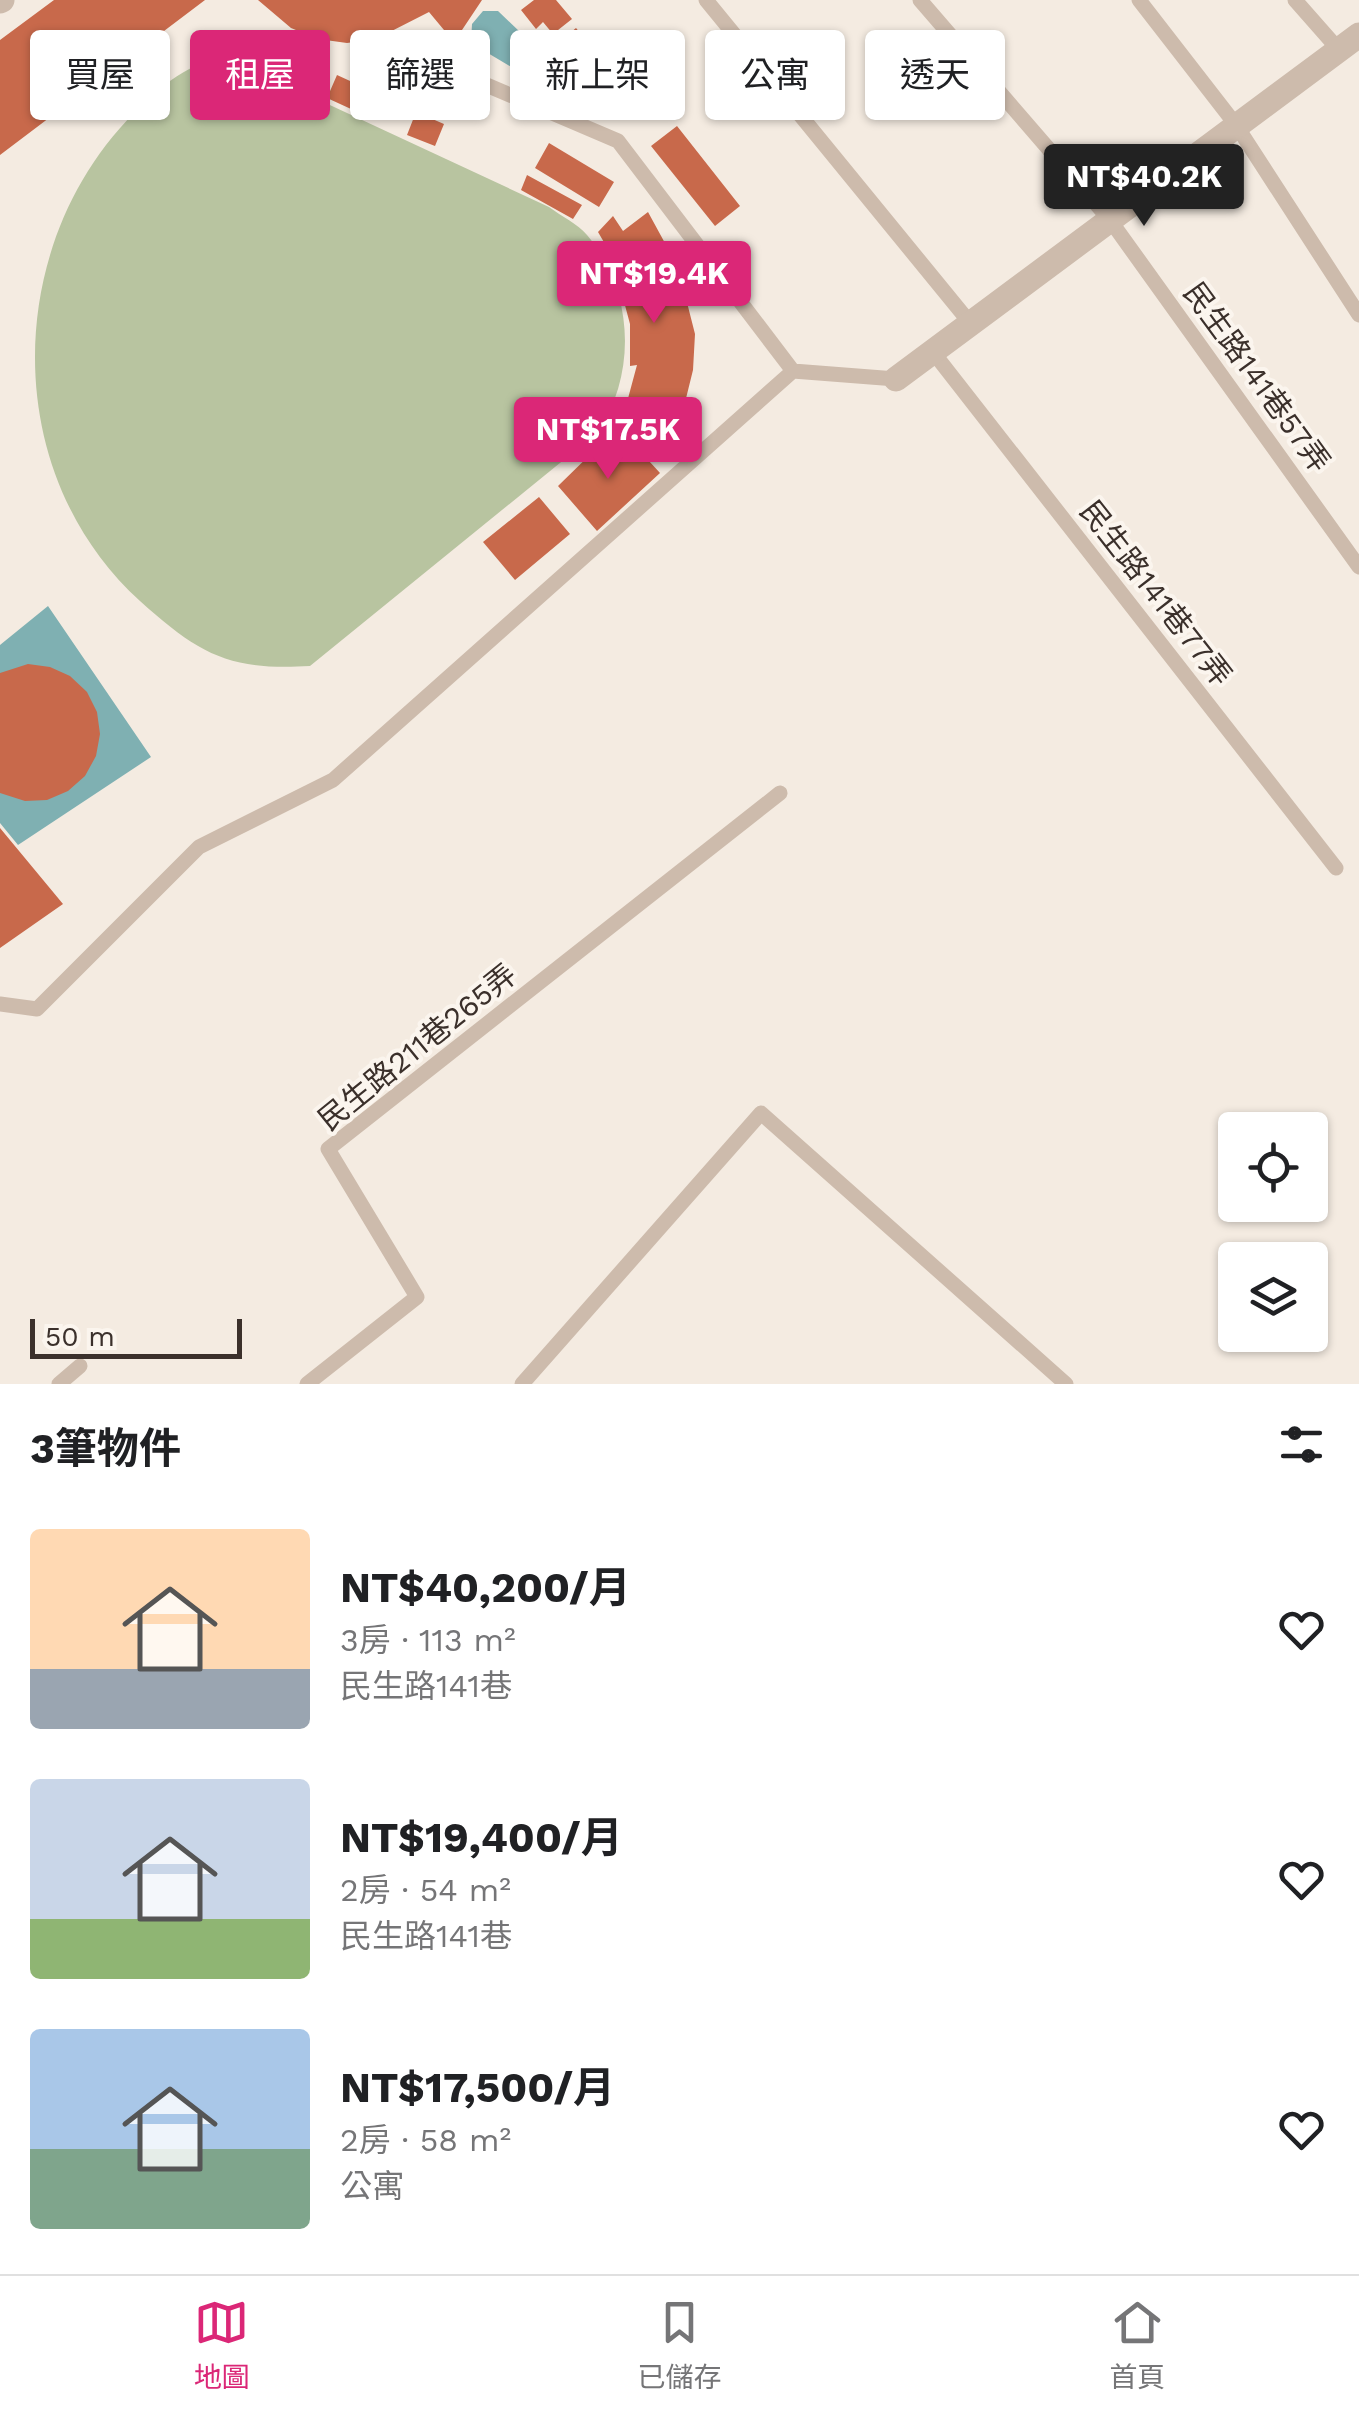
<!DOCTYPE html>
<html lang="zh-TW">
<meta charset="utf-8">
<style>
body{margin:0;font-family:"Work Sans","Noto Sans TC",sans-serif;background:#f2f2f2;color:#202124;height:100vh;display:flex;flex-direction:column;font-size:38px;white-space:nowrap}
*{box-sizing:border-box;margin:0}
p{font-size:32px;color:#757577}
.icon{flex:none;width:55px;height:55px;fill:none;stroke:currentColor;stroke-width:2;stroke-linecap:round;stroke-linejoin:round}
.map{position:relative;height:1384px;overflow:hidden}
.side{display:flex;flex-direction:column;background:#fff;flex:1}
.side>*{flex:none}
.banner{position:absolute;left:30px;top:30px;width:1300px;height:90px;display:flex;gap:20px}
.controls{position:absolute;left:1218px;top:1112px;display:grid;gap:20px}
.controls a{display:grid;place-items:center;width:110px;height:110px;border-radius:10px;background:#fff;box-shadow:0 2px 8px #0004;font-size:50px}
.scale{position:absolute;left:30px;bottom:25px;width:212px;box-sizing:border-box;padding-left:10px;border:5px solid #3b302b;border-top:0;font-size:28px;line-height:35px;white-space:nowrap;color:#3b302b;-webkit-text-stroke:8px #fbf5ee;paint-order:stroke}
.price{position:absolute;translate:-50% -85px;padding:0 22px;border-radius:10px;background:#db2777;color:#fff;font-size:32px;line-height:65px;filter:drop-shadow(0 2px 5px #0008)}
.price::after{content:'';position:absolute;left:50%;top:60px;width:30px;height:22px;margin-left:-15px;background:inherit;clip-path:polygon(0 0,100% 0,50% 100%)}
.price.on{background:#222;color:#fff}
ul{padding:0;list-style:none}
li{display:flex;align-items:center;gap:30px;height:250px;padding:0 30px}
li span{display:grid;place-items:center;flex:none;width:280px;height:200px;border-radius:10px;color:#555}
li>.icon{margin-inline-start:auto}
span .icon{width:120px;height:120px;fill:#fffc;stroke-width:1}
li b{font-size:42px}
h2{display:flex;justify-content:space-between;align-items:center;height:120px;padding:0 30px;font-size:42px}
.chip{padding:0 35px;border-radius:10px;background:#fff;box-shadow:0 2px 8px #0004;font-size:35px;line-height:90px}
.chip.on{background:#db2777;color:#fff}
.tab-bar{display:flex;justify-content:space-around;align-items:center;height:140px;border-top:2px solid #e0e0e0;background:#fff;font-size:28px;color:#757577}
.tab-bar a{display:grid;justify-items:center;gap:5px}
.tab-bar .on{color:#db2777}
.map>svg:first-child{display:block}
.green{fill:#b8c4a0}
.water{fill:#7fb0b2}
.building{fill:#c8694b}
.lines{fill:none;stroke-linecap:round;stroke-linejoin:round}
.service{stroke:#cdbbac;stroke-width:15}
.minor{stroke:#cdbbac;stroke-width:25}
.labels{text-anchor:middle;dominant-baseline:central;stroke-width:8;stroke-linejoin:round;paint-order:stroke}
.street-label{font-size:30px;fill:#3b302b;stroke:#fbf5ee}
</style>
<div class="map">
<svg width="1359" height="1384" viewBox="0 0 1359 1384">
<rect width="100%" height="100%" fill="#f4ebe1"/>
<path class="green" d="M229,58l320,149c12,9 29,17 38,28 47,56 50,138 11,197l-288,234c-81,5 -111,-12 -170,-65 -140,-127 -138,-355 -6,-488 25,-26 58,-54 95,-55z"/>
<path class="water" d="M483,11h15l46,44 -2,17 -12,6 -59,-35 1,-19z
M48,606l103,151 -133,88 -18,-22v-178z"/>
<path class="building" d="M54,0h151l-205,155v-115z
M258,0h224l-28,42 -25,-30 -53,27 -29,4 -29,-4 -27,-11z
M534,0h22l16,19 -19,15 -10,-12 -7,7 -15,-19z
M576,28l29,35 -29,24 -20,-26 11,-8 -9,-10z
M617,62l28,31 -26,24 -28,-32z
M337,75l24,11 -10,23 -24,-11z
M416,112l28,12 -9,22 -28,-11z
M677,126l63,80 -25,20 -64,-80z
M549,143l65,39 -15,25 -64,-39z
M527,175l55,30 -9,14 -52,-29z
M648,212l30,55 17,67 -2,36 -18,73 -52,-26 14,-52 -7,1v-42l-11,-41 7,-3 -28,-48 15,-16 10,15z
M627,437l33,36 -63,58 -39,-45 43,-42 9,10z
M539,497l31,37 -55,46 -32,-38z
M28,664l22,3 20,9 17,16 10,20 3,22 -4,22 -11,20 -17,15 -21,9 -22,1 -25,-8v-120z
M0,828l63,76 -63,44z"/>
<g class="lines">
<path class="service" d="M706,0l265,324
M920,0l190,220 249,347
M1139,0l97,125 123,190
M1295,0l44,50
M409,52l209,89 175,230 103,8
M933,352l403,516
M0,1004l37,5 162,-162 134,-67 460,-409
M59,1384l21,-18
M307,1384l110,-87 -89,-148 452,-356
M522,1384l239,-271 305,271"/>
<path class="minor" d="M0,1l2,-1
M896,379l463,-344"/>
</g>
<g class="labels">
<g class="street-label">
<text transform="translate(1257 377) rotate(54)">民生路141巷57弄</text>
<text transform="translate(1156 593) rotate(52)">民生路141巷77弄</text>
<text transform="translate(417 1047) rotate(-39)">民生路211巷265弄</text>
</g>
</g>
</svg>
<div class="controls">
<a><svg class="icon" aria-label="locate" viewBox="0 0 24 24"><circle cx="12" cy="12" r="6"/><path d="M12 2v4M12 18v4M2 12h4M18 12h4"/></svg></a>
<a><svg class="icon" aria-label="layers" viewBox="0 0 24 24"><path d="M12 4l9 5-9 5-9-5zM3 14l9 5 9-5"/></svg></a>
</div>
<div class="scale">50 m</div>
<b class="price on" style="left:1144px;top:229px">NT$40.2K</b>
<b class="price" style="left:654px;top:326px">NT$19.4K</b>
<b class="price" style="left:608px;top:482px">NT$17.5K</b>
<div class="banner">
<a class="chip">買屋</a>
<a class="chip on">租屋</a>
<a class="chip">篩選</a>
<a class="chip">新上架</a>
<a class="chip">公寓</a>
<a class="chip">透天</a>
</div>
</div>
<section class="side">
<h2>3筆物件<svg class="icon" aria-label="filters" viewBox="0 0 24 24"><path d="M4 7h16M4 17h16"/><circle cx="9" cy="7" r="2"/><circle cx="15" cy="17" r="2"/></svg></h2>
<ul>
<li><span style="background:linear-gradient(#ffd9b3 70%,#9aa5b1 0)"><svg class="icon" aria-label="home" viewBox="0 0 24 24"><path d="M3 11l9-7 9 7M6 9v11h12V9"/></svg></span><div><b>NT$40,200/月</b><p>3房 · 113 m²</p><p>民生路141巷</p></div><svg class="icon" aria-label="heart" viewBox="0 0 24 24"><path d="M12 20l-8-8c-3-5 5-10 8-4 3-6 11-1 8 4z"/></svg></li>
<li><span style="background:linear-gradient(#c9d6e8 70%,#8fb573 0)"><svg class="icon" aria-label="home" viewBox="0 0 24 24"><path d="M3 11l9-7 9 7M6 9v11h12V9"/></svg></span><div><b>NT$19,400/月</b><p>2房 · 54 m²</p><p>民生路141巷</p></div><svg class="icon" aria-label="heart" viewBox="0 0 24 24"><path d="M12 20l-8-8c-3-5 5-10 8-4 3-6 11-1 8 4z"/></svg></li>
<li><span style="background:linear-gradient(#a9c7e8 60%,#7fa58c 0)"><svg class="icon" aria-label="home" viewBox="0 0 24 24"><path d="M3 11l9-7 9 7M6 9v11h12V9"/></svg></span><div><b>NT$17,500/月</b><p>2房 · 58 m²</p><p>公寓</p></div><svg class="icon" aria-label="heart" viewBox="0 0 24 24"><path d="M12 20l-8-8c-3-5 5-10 8-4 3-6 11-1 8 4z"/></svg></li>
</ul>
</section>
<nav class="tab-bar">
<a class="on"><svg class="icon" aria-label="map" viewBox="0 0 24 24"><path d="M3 6l6-2 6 2 6-2v14l-6 2-6-2-6 2zM9 4v14M15 6v14"/></svg>地圖</a>
<a><svg class="icon" aria-label="saved" viewBox="0 0 24 24"><path d="M7 4h10v16l-5-4-5 4z"/></svg>已儲存</a>
<a><svg class="icon" aria-label="home" viewBox="0 0 24 24"><path d="M3 11l9-7 9 7M6 9v11h12V9"/></svg>首頁</a>
</nav>
